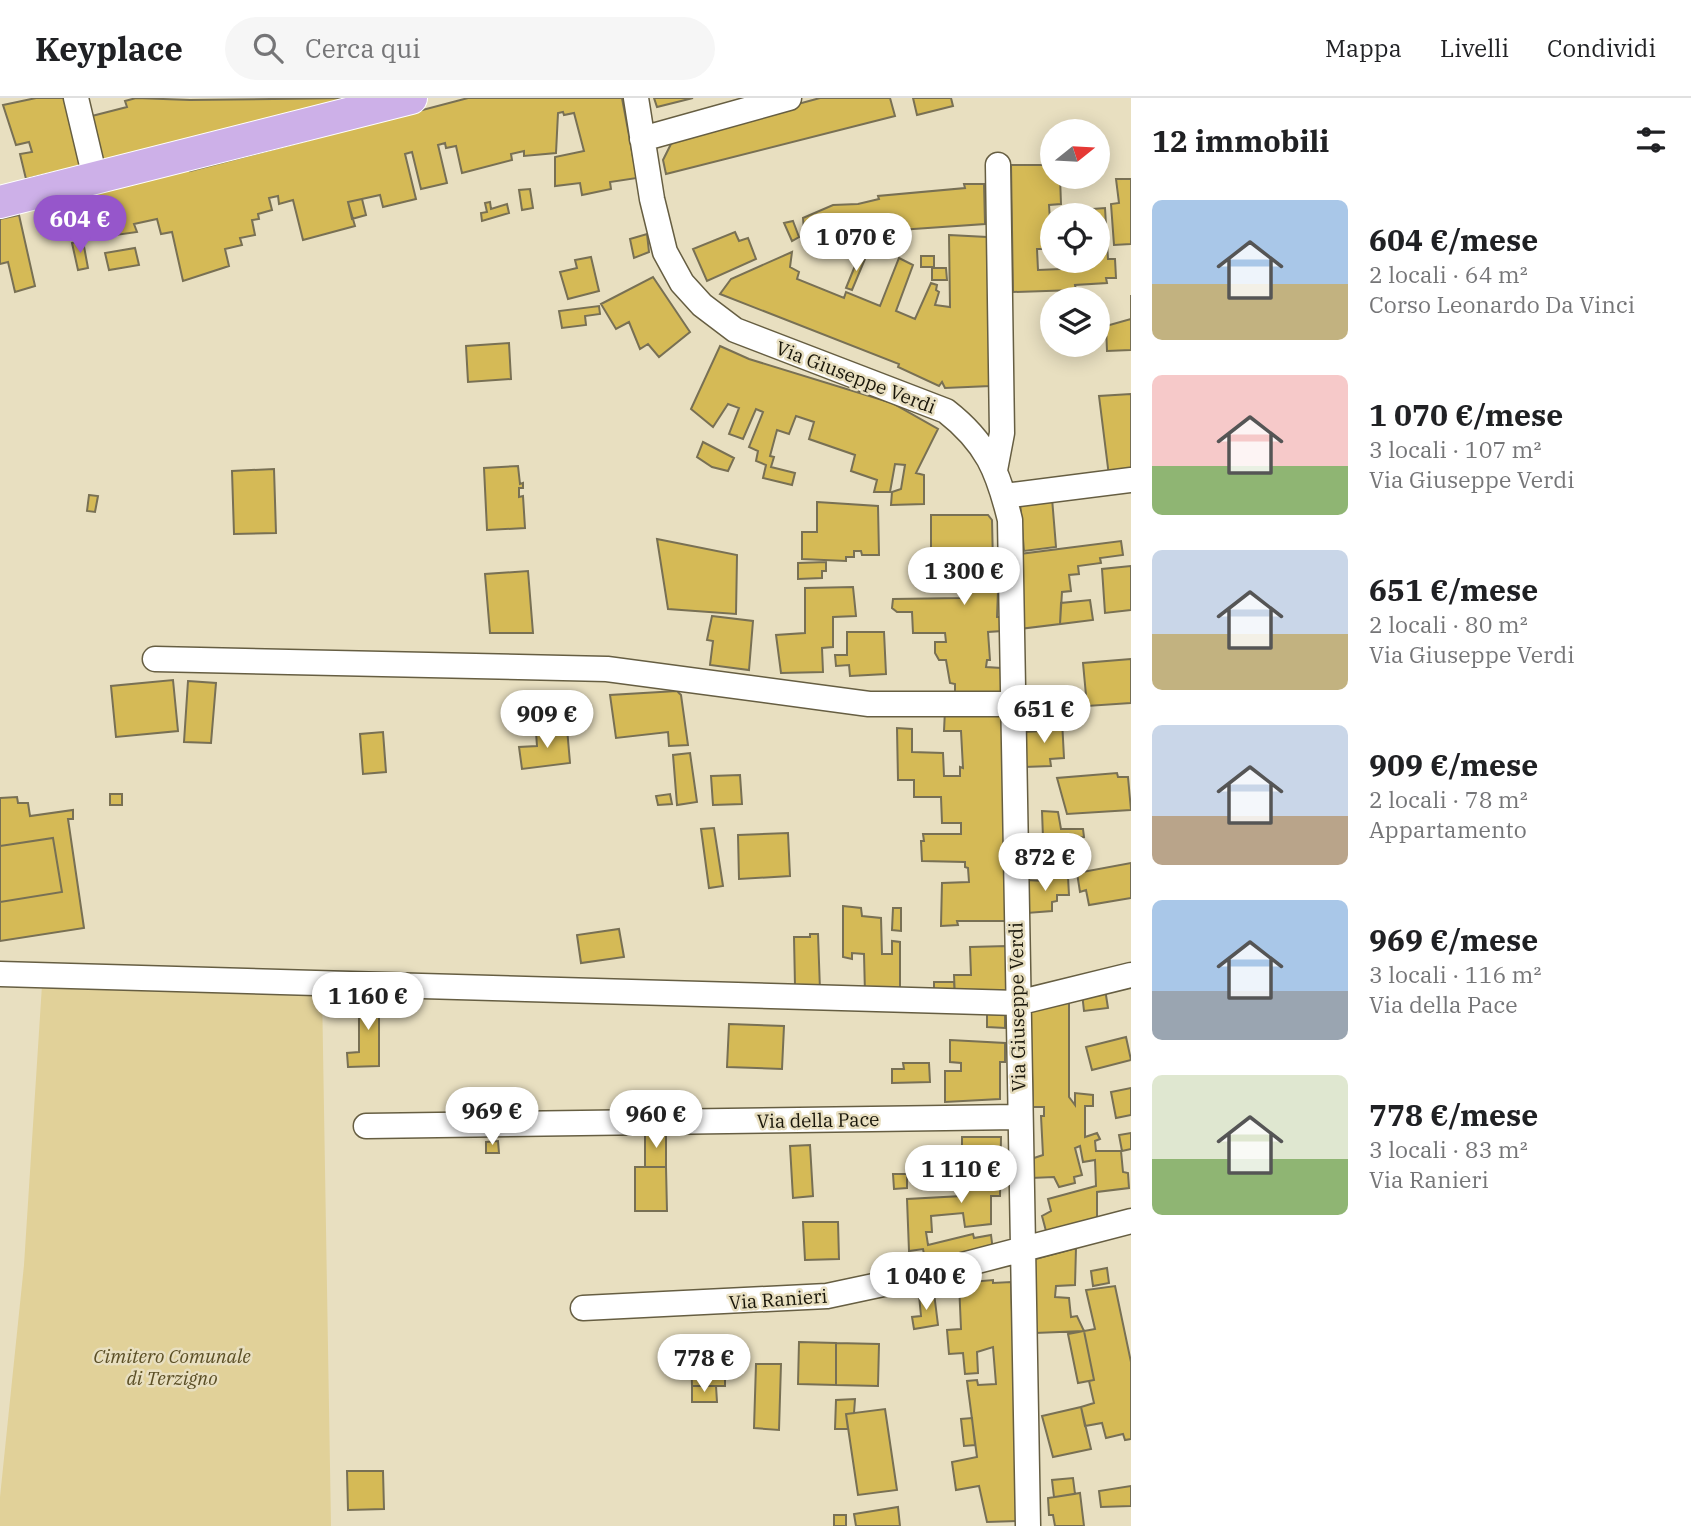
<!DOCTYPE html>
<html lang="it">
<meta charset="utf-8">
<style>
body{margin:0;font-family:"IBM Plex Serif",serif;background:#f6f6f6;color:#202124;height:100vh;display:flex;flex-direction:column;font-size:26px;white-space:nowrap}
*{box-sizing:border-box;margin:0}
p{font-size:23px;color:#757577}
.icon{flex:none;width:38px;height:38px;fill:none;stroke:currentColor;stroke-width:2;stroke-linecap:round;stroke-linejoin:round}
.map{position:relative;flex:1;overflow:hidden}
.details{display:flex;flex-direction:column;background:#fff;width:560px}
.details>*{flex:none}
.needle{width:46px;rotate:72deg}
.controls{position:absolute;left:1040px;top:21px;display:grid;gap:14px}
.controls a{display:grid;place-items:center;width:70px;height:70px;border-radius:50%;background:#fff;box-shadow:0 4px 18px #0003;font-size:35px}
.price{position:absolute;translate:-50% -60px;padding:0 16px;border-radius:24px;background:#fff;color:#222;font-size:23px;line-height:46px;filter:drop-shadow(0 2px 4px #0008)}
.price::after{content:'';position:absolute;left:50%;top:42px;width:21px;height:16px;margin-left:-10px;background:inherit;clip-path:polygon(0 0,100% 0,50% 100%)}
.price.on{background:#9656cb;color:#fff}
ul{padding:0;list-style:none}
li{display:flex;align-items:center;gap:21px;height:175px;padding:0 21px}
li span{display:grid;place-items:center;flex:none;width:196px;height:140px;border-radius:10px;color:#555}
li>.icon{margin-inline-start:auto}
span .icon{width:84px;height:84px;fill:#fffc;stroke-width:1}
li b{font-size:30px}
h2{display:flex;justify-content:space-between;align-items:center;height:84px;padding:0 21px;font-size:30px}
header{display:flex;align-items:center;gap:42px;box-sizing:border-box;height:98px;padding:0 35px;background:#fff;border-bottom:2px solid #e0e0e0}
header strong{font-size:33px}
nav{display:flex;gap:38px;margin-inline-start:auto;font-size:24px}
.search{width:490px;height:63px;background:#f6f6f6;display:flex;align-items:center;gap:18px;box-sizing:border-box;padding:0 24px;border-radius:38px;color:#757577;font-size:26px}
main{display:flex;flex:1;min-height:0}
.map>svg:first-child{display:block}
.green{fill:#e1d199}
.building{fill:#d5ba56;stroke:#787054;stroke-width:2}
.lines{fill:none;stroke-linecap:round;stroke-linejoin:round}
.minor-casing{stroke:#665e42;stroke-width:27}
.major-casing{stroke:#fff;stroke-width:34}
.minor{stroke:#fff;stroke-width:24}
.major{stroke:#cdb0e8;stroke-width:32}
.labels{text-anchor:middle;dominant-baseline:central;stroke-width:5;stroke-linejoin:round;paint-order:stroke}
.street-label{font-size:19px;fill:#19160a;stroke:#e8dfc0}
.park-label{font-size:19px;font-style:italic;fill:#5a4e25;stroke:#e8dfc0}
</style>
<header>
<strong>Keyplace</strong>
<div class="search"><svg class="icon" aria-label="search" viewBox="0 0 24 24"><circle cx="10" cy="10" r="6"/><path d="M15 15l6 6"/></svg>Cerca qui</div>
<nav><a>Mappa</a><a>Livelli</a><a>Condividi</a></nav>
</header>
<main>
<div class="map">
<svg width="1131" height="1428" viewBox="0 0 1131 1428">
<rect width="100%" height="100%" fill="#e8dfc0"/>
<path class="green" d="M42,887l280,5 9,536h-331v-29l24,-232z"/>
<path class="building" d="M36,0h30l15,68 -55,13 -6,-25 12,-2 -3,-10 -13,3 -13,-40z
M136,0l54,2 161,-2 -257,65 -10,-45 43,-11 -2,-6z
M468,0h154l15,80 -27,4 1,7 -29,6 -2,-12 -25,3v-29l29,-6 -10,-38 -10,2 -1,-3 -5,1 -2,40 -32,3v-5l-13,3 1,6 -50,13 -6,-27 -10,2 -1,-5 -7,2 9,38 -26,6 -9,-37 -7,2 11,45 -33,8 -3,-12 -32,7 7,24 -52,14 -10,-40 -14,4 -1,-8 -9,2 3,12 -14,4 1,5 -7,1 3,15 -15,3 2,7 -17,4 4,17 -46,15 -11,-49 -11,2 -4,-15 -23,5 3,8 -21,3 -5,-21 -10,3 3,12 -34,5 -8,-32 33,-8 -1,-3 95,-24 1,4z
M654,0h39l-36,9z
M820,0h70l5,18 -229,58 -3,-14 8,-16 13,-9z
M913,0h38l2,8 -36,9z
M1011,67h41v12h8l1,27 -12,1 3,44h-15l1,21 23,-1 -1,-8h37v-46h-17l-1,-5 26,-2 3,51h7l1,19h-10l1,5 -32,2 1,5 -63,2z
M1116,81h15v65l-17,1 -3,-41 8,-1z
M964,86h20l1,40 -129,9 -1,-4 -45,6 -6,-4 -1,-13 30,-13 25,-1 21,-5 -1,-3 87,-8z
M530,91l3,19 -11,2 -3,-20z
M362,101l4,16 -14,4 -4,-17z
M490,104l1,7 16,-5 2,9 -27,8 -1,-8 6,-1 -2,-9z
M19,117l16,71 -20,6 -7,-30 -8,2v-45z
M793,123l6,16 -7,4 -8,-18z
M735,134l4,9 9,-3 8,21 -49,22 -14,-32z
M647,136l2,18 -15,6 -4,-19z
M949,137l38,2 3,149 -45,2 -3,-6 -3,4 -41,-19 1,-3 -179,-70 11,-15 61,-27 -2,15 9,5 -2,7 47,19 2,-6 34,14 19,-48 14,7 -17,46 19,8 16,-36 6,2 -1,5 3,2 -4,13 15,2z
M83,143l5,27 -10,2 -6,-27z
M135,150l4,17 -30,5 -4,-17z
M859,158l6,3 -13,31 -6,-2z
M921,158h13v11h-13z
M591,159l8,34 -31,8 -8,-27 17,-4 -2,-8z
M932,170h14l1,12h-15z
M653,179l37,55 -31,25 -11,-13 -8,5 -11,-27 -13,7 -15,-25z
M1131,197v55l-24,1 -1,-25 25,-7z
M599,208l1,8 -15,2 1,9 -24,3 -3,-17z
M509,245l2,36 -43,3 -2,-36z
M720,248l29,13 143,44 46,26 -22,44 8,2v29l-33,1 1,-13 9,-3 4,-24 -10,-1 -5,28h-16l3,-12 -26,-9 4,-16 -46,-16 5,-17 -18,-6 -7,18 -12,-4 -7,26 4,1 -3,10 24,6 -3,12 -29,-7 3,-13 -10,-4 2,-10 -9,-4 14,-35 -7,-3 -13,30 -14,-5 10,-26 -11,-4 -15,23 -22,-18z
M1131,296v80l-22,2 -10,-80z
M703,344l31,16 -6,13 -16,-4 -15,-10z
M518,368l2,18 3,-1v5h-4v9l4,-1 2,32 -38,2 -3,-62z
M274,371l2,64 -42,1 -2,-63z
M89,397l9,1 -3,16 -8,-1z
M1052,400l4,49 -32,4 -4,-49z
M817,404l61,4 1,49h-17l-1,-4h-7v6h-8v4l-44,-2v-27h15z
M931,417h57l4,5 1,44 6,1 -2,52h5v14l-14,1 2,28h-3l-1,7 15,1 1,33 -47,-1v-16l-5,-1 -4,-23h-7l-4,-7v-11h11l-1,-9h-32l-1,-21h-15l-5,-4 1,-9 69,-1v-40h-31z
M657,441l80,16 -1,59 -68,-5z
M1121,443l2,14 -23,3 1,5 -23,3 1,8 -10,1 2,16 -9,1 -2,32 -41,5 1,-75z
M826,464v9h-4v7l-24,1v-16z
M1131,468v44l-26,3 -3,-44z
M528,473l5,62h-43l-5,-59z
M853,489l3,29 -23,1v30l-11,1 1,24 -42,1 -5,-38 29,-2v-45z
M1090,502l3,20 -33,4 1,-21z
M712,518l41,5 -4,49 -39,-5 3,-24 -6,-1z
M847,534h37l2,42 -36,2 -1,-11 -13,1 -1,-11h12z
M1131,561v44l-44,3 -4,-43z
M173,582l5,51 -62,6 -5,-51z
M188,583l28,2 -5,60 -27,-1z
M677,593l4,4 7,50 -19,1 -1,-14 -52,6 -6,-43z
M945,612l57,2 4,209h-49l1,4 -17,1 1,-43 27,-1 -1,-14 -3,-1v-5l-43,-1 -1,-20h3l-1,-7h38v-11h-19l-1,-26h-27v-17h-16l-1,-52 15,1v23l31,1 1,23h16v-9l3,1 -2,-37h-17z
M1062,622l2,38 -14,1 1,7 -27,1 -2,-35 19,-1v-10z
M567,630l3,35 -48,6 -3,-22 18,-1 -1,-14z
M383,634l3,40 -23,2 -3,-40z
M690,655l7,49 -20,3 -4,-50z
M1117,675l1,4h10l3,33 -64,4 -10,-36z
M740,677l2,29 -29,1 -2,-29z
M110,696h12v11h-12z
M670,696l2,10 -14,1 -2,-9z
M17,699l1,6h10l2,13 43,-6v9h-5l16,109 -84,13v-39l62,-10 -9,-54 -53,8v-48z
M1042,713l16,1 3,17h22l1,8 -41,1z
M714,730l9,58 -14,2 -8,-59z
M788,735l2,43 -51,3 -1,-44z
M53,740l9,54 -62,10v-56z
M1131,765v35l-42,7 -3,-15 -6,2 -3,-19z
M1045,779h23l1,18h-12v6l-5,1v9l-25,2v-33l17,1z
M843,808l18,2 1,8 19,2 1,36h10v-13l8,1v47l-35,5 -1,-40 -12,-1v6l-9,-2z
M893,810h8v23l-9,-1z
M619,831l5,28 -43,6 -4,-28z
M810,836h8l2,56 -25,-4 -1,-49h16z
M1007,848l1,49 -53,3 -1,-23h17l-1,-28z
M934,884h20l1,16h-21z
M368,889h11v79l-31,1 -1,-14 12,-1v-55h8z
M1105,891l3,19 -24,3 -2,-18z
M1069,902v97l6,8v-12l18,2v11h-8v31l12,-4 3,6 -5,2 1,10h25l2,21 5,1 1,15 -32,4v26l-51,13 -4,-15 9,-5 -3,-12 48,-13 -1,-26 -12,2 -3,-16 -5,2 7,27 -8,2 1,6 -16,4 -5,-10 -23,1v-19l12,-4 -2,-39h3v-9h-11l-3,-103z
M987,911l18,1v18l-18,-1z
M729,926l55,2 -2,43 -55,-2z
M1126,939l5,23 -39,10 -6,-23z
M950,942l55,3v19h-5v37l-55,3v-31h16v-8l-11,-1z
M903,965h26l1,19 -38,1v-14h12z
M1131,990v27l-15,3 -5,-26z
M666,1035v34h-21v-33z
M1131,1035v16l-9,2 -3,-16z
M962,1039h39l-1,59h-9v28l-26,3 -2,-14 -32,3 1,16h-6l2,13 45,-11 1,4 17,-3 2,16 -66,18 -4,-20 -14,2 -2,-52 55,-3z
M498,1043l1,12h-13v-11z
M810,1047l3,51 -20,2 -3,-52z
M635,1069h31l1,44h-32z
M893,1076h14v14l-13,1z
M803,1124h35l1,37 -34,1z
M1076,1150l-1,37 -19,1 -1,11 14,1 2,19 6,-1 7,15 -49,2v-74z
M1107,1170l2,15 -16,3 -2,-15z
M993,1182v3l18,-1 8,239 -32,1 -8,-36 -23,4 -4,-28 25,-5 -10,-76 10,-1 1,5 18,-1 -3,-37 -16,5 1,21 -13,1 -2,-21 -14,1 -2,-24 14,-1 -2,-46z
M1115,1188l16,76v77l-6,1 -2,-6 -17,4 -4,-15 -17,3 -4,-19 13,-4 -5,-22 5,-1 -10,-49 11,-2 -9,-39z
M934,1195l4,32 -24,4 -2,-12 9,-1 -2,-21z
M1084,1233l10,49 -16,3 -10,-49z
M799,1244l37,1v42l-38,-1z
M836,1245l43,1 -1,42 -42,-1z
M691,1256h34v32h-33z
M756,1266h25l-2,66 -25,-2z
M692,1288h24l1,16h-25z
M855,1301l-1,14 -8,1 2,15h-13l1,-29z
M1081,1309l10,42 -38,8 -11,-41z
M885,1311l12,81 -39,5 -12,-81z
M972,1320l3,27 -11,1 -3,-27z
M347,1373h36l1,38 -36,1z
M1073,1380l2,16 -21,3 -2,-17z
M1131,1388v20l-30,1 -2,-16z
M1080,1395l4,33h-29l-2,-11h-4l-1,-17z
M898,1409l2,19h-44l-2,-12z
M834,1417h12v11h-12z"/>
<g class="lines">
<defs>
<path id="minor" d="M76,0l19,80
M636,0l16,101 13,53 17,31 20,22 33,25 211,81c41,32 52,60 64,109l18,1006
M642,41l147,-41
M995,372l7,-37 -4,-268
M1004,398l127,-16
M155,561l452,10 262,35h144
M0,876l1017,29 114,-28
M366,1028l652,-9
M583,1210l244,-12 89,-19 215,-56"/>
<path id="major" d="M0,104l411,-104"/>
</defs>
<use href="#minor" class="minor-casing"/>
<use href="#major" class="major-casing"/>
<use href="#minor" class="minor"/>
<use href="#major" class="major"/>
</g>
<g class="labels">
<g class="street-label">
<text transform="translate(856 279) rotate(21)">Via Giuseppe Verdi</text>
<text transform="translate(1017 909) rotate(-91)">Via Giuseppe Verdi</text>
<text transform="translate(818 1022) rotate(-1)">Via della Pace</text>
<text transform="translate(778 1201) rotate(-4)">Via Ranieri</text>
</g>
<g class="park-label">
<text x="172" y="1258">Cimitero Comunale<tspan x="172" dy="22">di Terzigno</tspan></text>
</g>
</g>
</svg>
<div class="controls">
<a><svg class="needle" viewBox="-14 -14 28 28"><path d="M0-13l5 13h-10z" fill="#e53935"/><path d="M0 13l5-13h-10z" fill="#757577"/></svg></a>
<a><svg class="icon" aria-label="locate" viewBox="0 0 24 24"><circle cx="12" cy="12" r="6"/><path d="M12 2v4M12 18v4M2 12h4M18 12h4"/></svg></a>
<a><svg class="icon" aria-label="layers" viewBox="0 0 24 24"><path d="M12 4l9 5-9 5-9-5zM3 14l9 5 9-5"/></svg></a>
</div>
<b class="price on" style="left:80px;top:157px">604 €</b>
<b class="price" style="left:856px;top:175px">1 070 €</b>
<b class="price" style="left:964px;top:509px">1 300 €</b>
<b class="price" style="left:1044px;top:647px">651 €</b>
<b class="price" style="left:547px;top:652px">909 €</b>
<b class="price" style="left:1045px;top:795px">872 €</b>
<b class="price" style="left:368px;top:934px">1 160 €</b>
<b class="price" style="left:492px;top:1049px">969 €</b>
<b class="price" style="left:656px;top:1052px">960 €</b>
<b class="price" style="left:961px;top:1107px">1 110 €</b>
<b class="price" style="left:926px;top:1214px">1 040 €</b>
<b class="price" style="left:704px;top:1296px">778 €</b>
</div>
<section class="details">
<h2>12 immobili<svg class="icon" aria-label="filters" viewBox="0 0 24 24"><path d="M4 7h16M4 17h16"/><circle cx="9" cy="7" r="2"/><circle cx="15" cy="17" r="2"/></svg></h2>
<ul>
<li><span style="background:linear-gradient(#a9c7e8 60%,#c2b280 0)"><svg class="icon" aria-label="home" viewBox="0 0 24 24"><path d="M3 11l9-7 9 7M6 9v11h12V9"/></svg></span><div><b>604 €/mese</b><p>2 locali · 64 m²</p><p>Corso Leonardo Da Vinci</p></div></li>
<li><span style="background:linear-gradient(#f6c9c9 65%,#8fb573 0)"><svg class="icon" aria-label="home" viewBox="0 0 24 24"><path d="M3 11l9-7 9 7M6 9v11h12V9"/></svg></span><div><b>1 070 €/mese</b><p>3 locali · 107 m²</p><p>Via Giuseppe Verdi</p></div></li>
<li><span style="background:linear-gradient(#c9d6e8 60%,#c2b280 0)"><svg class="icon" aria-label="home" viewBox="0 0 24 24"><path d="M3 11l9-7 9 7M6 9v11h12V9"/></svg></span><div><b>651 €/mese</b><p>2 locali · 80 m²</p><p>Via Giuseppe Verdi</p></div></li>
<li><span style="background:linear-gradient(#c9d6e8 65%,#b9a48a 0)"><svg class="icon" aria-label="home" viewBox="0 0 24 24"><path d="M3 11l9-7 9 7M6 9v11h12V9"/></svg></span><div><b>909 €/mese</b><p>2 locali · 78 m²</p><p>Appartamento</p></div></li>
<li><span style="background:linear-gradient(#a9c7e8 65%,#9aa5b1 0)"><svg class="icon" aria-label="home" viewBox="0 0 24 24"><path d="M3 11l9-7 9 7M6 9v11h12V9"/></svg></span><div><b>969 €/mese</b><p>3 locali · 116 m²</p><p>Via della Pace</p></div></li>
<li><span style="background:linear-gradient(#dfe7d0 60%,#8fb573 0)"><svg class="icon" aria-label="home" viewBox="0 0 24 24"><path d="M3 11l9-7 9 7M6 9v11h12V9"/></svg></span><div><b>778 €/mese</b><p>3 locali · 83 m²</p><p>Via Ranieri</p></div></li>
</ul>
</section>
</main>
